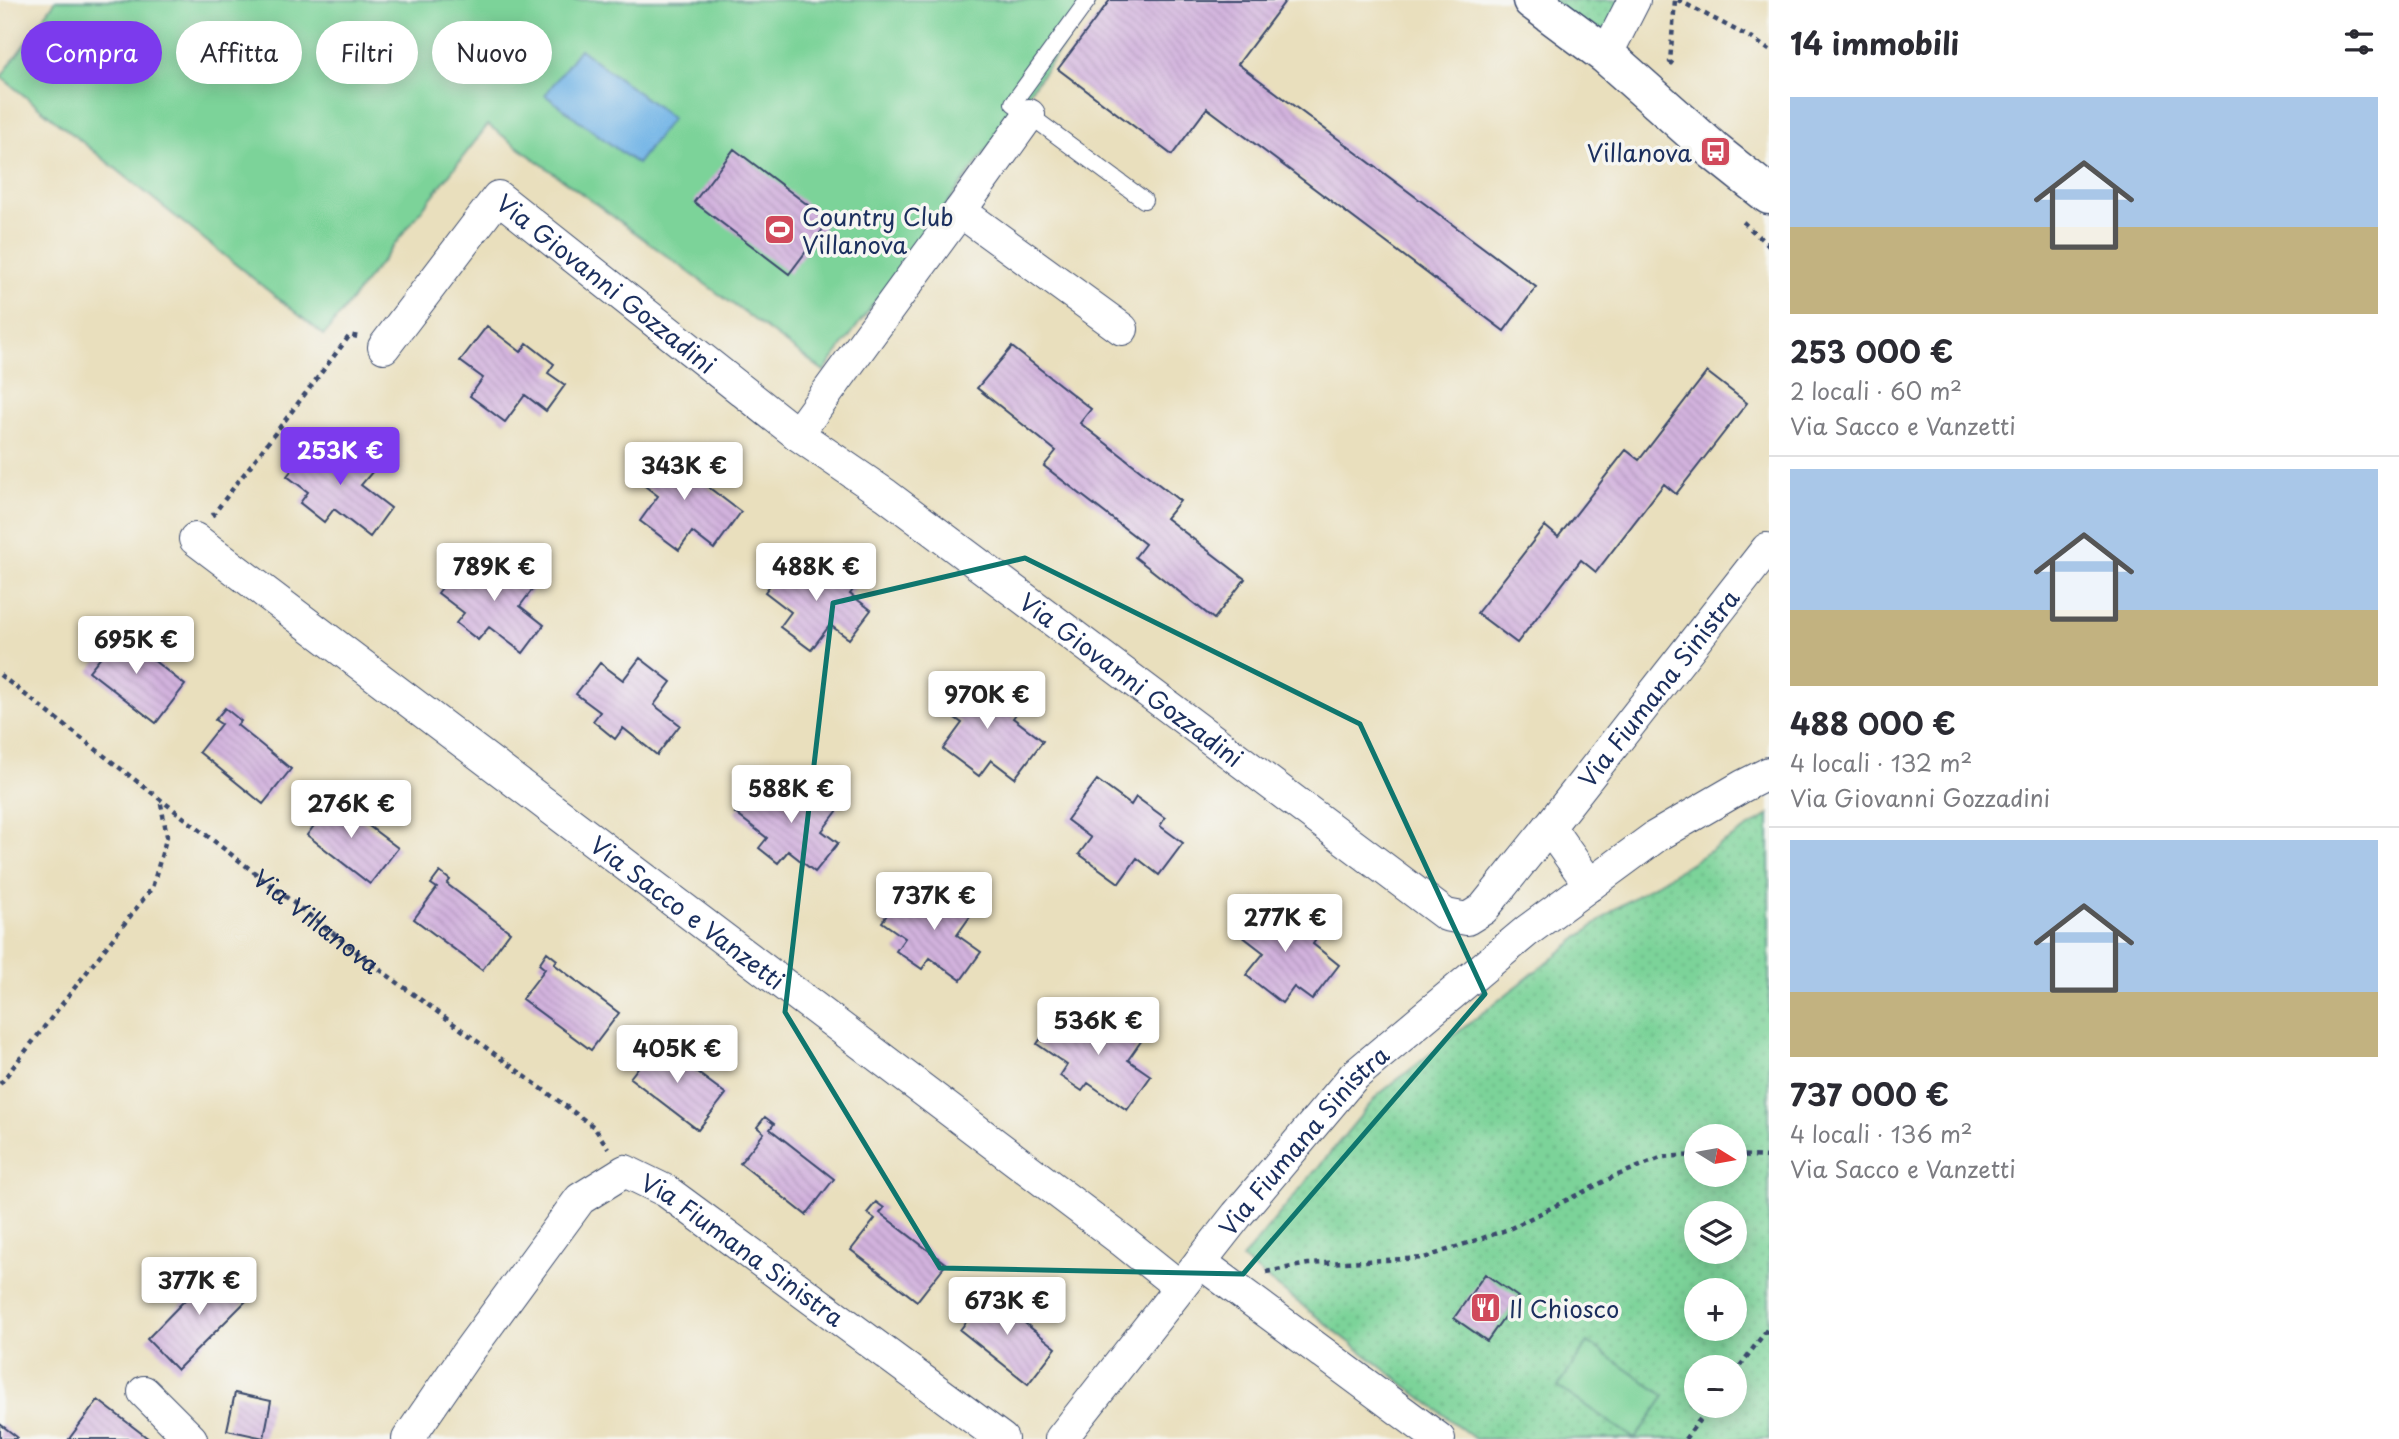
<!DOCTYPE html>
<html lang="it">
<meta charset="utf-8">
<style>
body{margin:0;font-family:"Playpen Sans",sans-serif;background:#f2f2f3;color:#2b2b33;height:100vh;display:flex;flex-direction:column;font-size:26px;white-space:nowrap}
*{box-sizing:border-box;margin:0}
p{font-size:23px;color:#7c7c81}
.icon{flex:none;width:38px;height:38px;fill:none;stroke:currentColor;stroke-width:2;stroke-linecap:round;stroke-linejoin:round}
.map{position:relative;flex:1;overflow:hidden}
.panel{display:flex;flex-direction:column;background:#fff;width:630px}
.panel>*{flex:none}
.guide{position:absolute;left:21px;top:21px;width:665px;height:63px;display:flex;gap:14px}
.needle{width:46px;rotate:101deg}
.fabs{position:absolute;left:1684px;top:1124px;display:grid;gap:14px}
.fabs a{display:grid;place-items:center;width:63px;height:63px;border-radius:50%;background:#fff;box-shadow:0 4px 18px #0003;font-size:35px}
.price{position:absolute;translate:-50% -60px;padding:0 16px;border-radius:7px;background:#fff;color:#222;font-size:23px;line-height:46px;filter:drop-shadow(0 2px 4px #0008)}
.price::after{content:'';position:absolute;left:50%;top:42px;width:21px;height:16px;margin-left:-10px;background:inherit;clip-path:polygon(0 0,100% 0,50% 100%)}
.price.on{background:#7c3aed;color:#fff}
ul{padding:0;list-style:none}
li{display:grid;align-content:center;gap:14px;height:371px;padding:0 21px}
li+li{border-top:2px solid #e1e1e2}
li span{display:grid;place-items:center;height:217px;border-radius:0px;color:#555}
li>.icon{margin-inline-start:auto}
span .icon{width:126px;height:126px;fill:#fffc;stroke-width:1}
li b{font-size:30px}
h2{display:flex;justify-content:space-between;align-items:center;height:84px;padding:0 21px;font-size:30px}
.tag{padding:0 24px;border-radius:32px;background:#fff;box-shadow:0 4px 18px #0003;font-size:24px;line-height:63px}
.tag.on{background:#7c3aed;color:#fff}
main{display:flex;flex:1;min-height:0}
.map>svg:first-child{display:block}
.park{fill:url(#park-dots);stroke:#4b817c;stroke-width:2;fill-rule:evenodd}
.pitch{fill:#7bd399;stroke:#4b817c;stroke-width:2}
.water{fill:#71b4e6;stroke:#4672a2;stroke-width:2}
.building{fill:url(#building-back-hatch)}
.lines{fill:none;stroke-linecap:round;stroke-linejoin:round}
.service-casing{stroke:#3a496c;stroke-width:18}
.minor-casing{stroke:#3a496c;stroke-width:34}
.secondary-casing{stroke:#3a496c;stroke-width:41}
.path{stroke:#3a496c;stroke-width:4.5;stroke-dasharray:5 5;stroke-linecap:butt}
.service{stroke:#fff;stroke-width:16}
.minor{stroke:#fff;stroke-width:32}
.secondary{stroke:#fff;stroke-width:38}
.marked{fill:none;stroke:#0f766e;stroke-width:5;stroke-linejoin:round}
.labels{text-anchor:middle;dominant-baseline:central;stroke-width:7;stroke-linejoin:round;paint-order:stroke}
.poi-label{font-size:24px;fill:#1b2f5e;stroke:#f6f6f2;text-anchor:start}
.street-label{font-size:24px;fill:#1b2f5e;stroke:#f6f6f2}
</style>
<main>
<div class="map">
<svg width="1769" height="1439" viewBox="0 0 1769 1439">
<defs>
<pattern id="park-dots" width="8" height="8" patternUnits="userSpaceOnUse" patternTransform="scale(1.75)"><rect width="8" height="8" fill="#7bd399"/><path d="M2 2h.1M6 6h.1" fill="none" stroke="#6ab586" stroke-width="1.8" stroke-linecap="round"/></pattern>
<pattern id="building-back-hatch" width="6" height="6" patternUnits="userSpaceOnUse" patternTransform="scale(1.75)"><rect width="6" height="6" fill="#d2b2dd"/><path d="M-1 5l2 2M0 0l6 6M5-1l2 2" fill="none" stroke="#b499c0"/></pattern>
</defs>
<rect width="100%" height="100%" fill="#f6f6f2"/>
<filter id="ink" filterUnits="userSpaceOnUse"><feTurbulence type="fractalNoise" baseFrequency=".0143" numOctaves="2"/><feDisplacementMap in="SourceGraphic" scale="14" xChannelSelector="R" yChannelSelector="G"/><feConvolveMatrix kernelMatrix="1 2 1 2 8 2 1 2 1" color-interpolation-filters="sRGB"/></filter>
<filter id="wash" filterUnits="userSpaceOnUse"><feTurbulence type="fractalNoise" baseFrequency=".00686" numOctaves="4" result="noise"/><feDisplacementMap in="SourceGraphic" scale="28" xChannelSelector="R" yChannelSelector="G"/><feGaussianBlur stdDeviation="1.57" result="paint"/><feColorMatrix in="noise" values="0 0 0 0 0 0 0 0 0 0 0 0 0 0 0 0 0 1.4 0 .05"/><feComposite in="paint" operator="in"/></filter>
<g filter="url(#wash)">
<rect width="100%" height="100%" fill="#e9dfbd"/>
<path class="park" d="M1536,0h92l-25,49z
M1769,815v624h-294l-233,-180 136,-164 237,-186zM1696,1136h38v38h-38zM1696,1213h38v38h-38zM1696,1290h38v38h-38zM1696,1367h38v38h-38z"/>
<path class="pitch" d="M56,0h1041l-273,371 -336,-246 -164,210 -323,-258z
M1588,1342l77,54 -30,43 -77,-52z"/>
<path class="water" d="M580,49l92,69 -35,46 -92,-69z"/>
<g id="blocks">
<path class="building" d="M1110,0h176l-48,64 298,223 -32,44 -297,-223 -35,47 -114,-86z
M734,149l95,72 -40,53 -95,-72z
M487,326l34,26 6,-9 27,21 -6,9 17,12 -19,26 -21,-16 -20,27 -35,-26 13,-18 -23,-17z
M1012,347l79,62 -11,14 100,78 -14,17 79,61 -31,40 -79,-62 10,-13 -101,-78 12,-15 -79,-63z
M1707,372l40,31 -71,91 -12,-10 -68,88 -15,-12 -64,83 -40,-30 68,-87 13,11 68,-87 13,10z
M347,439l32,25 -18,21 30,23 -21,29 -36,-28 -10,13 -24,-19 8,-11 -21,-16 24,-30 19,15z
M654,449l23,17 8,-9 28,21 -6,8 34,26 -27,37 -22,-17 -13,18 -39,-29 18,-25 -25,-19z
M794,554l32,24 6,-9 23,18 -5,7 21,16 -22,29 -19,-14 -19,25 -31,-23 11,-15 -26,-20z
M505,556l33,26 -18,24 24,19 -21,28 -34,-26 -11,13 -22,-17 8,-10 -26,-20 23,-30 25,18z
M116,624l13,10 -4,4 60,47 -29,38 -67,-52 22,-27 -6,-5z
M640,658l31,24 -17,23 26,20 -23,30 -34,-27 -8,11 -22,-18 7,-9 -24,-18 24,-31 23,17z
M959,678l28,20 5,-8 27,20 -6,8 30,23 -28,37 -24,-18 -12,16 -36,-27 19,-26 -24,-17z
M225,708l16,13 -4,4 54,44 -28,35 -64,-52 22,-28 -6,-4z
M1097,780l34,25 5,-8 29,21 -5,8 23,17 -24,32 -22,-17 -18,25 -40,-29 12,-16 -24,-18z
M758,783l33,25 17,-22 30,24 -16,21 16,12 -23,29 -27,-21 -10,12 -19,-15 8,-10 -32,-25z
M330,788l11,8 -4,6 61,46 -28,36 -63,-49 22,-29 -8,-7z
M440,872l10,8 -3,4 63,48 -28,38 -68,-51 23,-31 -6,-4z
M940,887l34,24 -17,24 24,17 -20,28 -31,-22 -8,11 -26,-18 9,-13 -23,-16 20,-29 23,16z
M1256,899l36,28 6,-8 21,16 -6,9 26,21 -27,35 -18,-13 -12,16 -36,-28 18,-22 -31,-24z
M547,952l10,8 -3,4 65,49 -28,37 -69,-51 23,-30 -6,-5z
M1060,1011l33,23 15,-22 36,25 -16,23 23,16 -24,34 -39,-27 -6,8 -22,-15 7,-11 -30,-21z
M655,1035l11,8 -3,4 63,47 -28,36 -68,-52 20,-26 -6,-4z
M765,1117l9,7 -4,5 64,50 -28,36 -66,-52 24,-30 -7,-6z
M876,1202l8,6 -4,5 66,51 -29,37 -66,-51 24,-31 -8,-6z
M219,1265l32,31 -74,74 -30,-31z
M1485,1274l33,23 -31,44 -33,-23z
M985,1283l9,7 -4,5 66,53 -28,36 -68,-54 20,-26 -7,-6z
M235,1393l36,8 -7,37 -37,-8z
M98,1400l51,39h-80z
M0,1424l17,13 -2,2h-15z"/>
</g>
</g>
<g filter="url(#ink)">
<use href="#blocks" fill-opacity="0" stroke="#3a496c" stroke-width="2"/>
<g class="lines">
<defs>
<path id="service" d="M1088,0l-75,103 131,97"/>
<g id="minor">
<path d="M1606,55l28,-55"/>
<path d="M960,211l69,-96"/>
<path id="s2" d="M384,347l114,-150 299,237 89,61 560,420 21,4 16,-10 66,-82 41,58"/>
<path d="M797,434l163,-223 162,118"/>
<path id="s3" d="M195,539l929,703 56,45"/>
<path id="s4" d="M1549,827l218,-278"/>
<path d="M1200,1262l239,177"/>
<path d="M144,1392l47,47"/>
<path id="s5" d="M408,1439l57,-83 115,-157 45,-28 41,20 336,248"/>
<path id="s6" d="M1061,1439l176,-224 117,-139 173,-145 128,-94 88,-51 26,-13"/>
</g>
<path id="secondary" d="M1532,0l74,55 109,97 54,43"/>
</defs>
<use href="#service" class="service-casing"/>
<use href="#minor" class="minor-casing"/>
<use href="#secondary" class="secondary-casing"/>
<g class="path">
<path d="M1678,0l75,39 16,11"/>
<path d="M1673,64l-3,-2 5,-62"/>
<path d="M1743,222l26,24"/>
<path d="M212,516l138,-181 8,2"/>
<path id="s1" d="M0,675l375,291 219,161 14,21"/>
<path d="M0,1084l152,-196 15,-52 -7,-37"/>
<path d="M1734,1155l35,2"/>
<path d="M1266,1272l42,-8 116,-6 85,-29 104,-52 50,-20 33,-2"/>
<path d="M1734,1374l35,-47"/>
<path d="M1685,1439l26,-34"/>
</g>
<use href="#service" class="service"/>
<use href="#minor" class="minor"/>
<use href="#secondary" class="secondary"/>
</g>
</g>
<path class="marked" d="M1025,558l335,166 125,270 -242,280 -303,-6 -155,-256 48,-409z"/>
<defs>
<symbol id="bus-square" viewBox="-11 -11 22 22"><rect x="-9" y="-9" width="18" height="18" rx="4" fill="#d1495b" stroke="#f6f6f2"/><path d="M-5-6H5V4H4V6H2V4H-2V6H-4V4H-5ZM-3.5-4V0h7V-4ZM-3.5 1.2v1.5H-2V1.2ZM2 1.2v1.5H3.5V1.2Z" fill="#fff"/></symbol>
<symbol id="stadium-square" viewBox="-11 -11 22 22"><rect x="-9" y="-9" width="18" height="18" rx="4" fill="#d1495b" stroke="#f6f6f2"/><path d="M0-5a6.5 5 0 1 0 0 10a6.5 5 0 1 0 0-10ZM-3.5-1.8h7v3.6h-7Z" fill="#fff"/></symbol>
<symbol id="restaurant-square" viewBox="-11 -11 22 22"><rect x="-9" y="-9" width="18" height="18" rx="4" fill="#d1495b" stroke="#f6f6f2"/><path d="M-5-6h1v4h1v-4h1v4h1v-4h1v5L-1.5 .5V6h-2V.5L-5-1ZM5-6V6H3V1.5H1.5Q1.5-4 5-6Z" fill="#fff"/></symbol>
</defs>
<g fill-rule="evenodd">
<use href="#bus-square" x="1698" y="134" width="35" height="35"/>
<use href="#stadium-square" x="762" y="212" width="35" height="35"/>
<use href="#restaurant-square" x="1468" y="1290" width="35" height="35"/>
</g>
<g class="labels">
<g class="poi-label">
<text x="1692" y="152" text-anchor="end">Villanova</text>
<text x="802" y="216">Country Club<tspan x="802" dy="28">Villanova</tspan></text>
<text x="1509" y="1308">Il Chiosco</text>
</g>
<g class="street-label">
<text stroke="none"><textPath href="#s2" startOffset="327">Via Giovanni Gozzadini</textPath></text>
<text stroke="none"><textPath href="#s2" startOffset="985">Via Giovanni Gozzadini</textPath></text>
<text stroke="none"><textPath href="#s4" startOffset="177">Via Fiumana Sinistra</textPath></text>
<text stroke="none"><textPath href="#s3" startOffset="618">Via Sacco e Vanzetti</textPath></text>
<text stroke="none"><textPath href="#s1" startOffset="401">Via Villanova</textPath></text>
<text stroke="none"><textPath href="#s6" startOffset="385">Via Fiumana Sinistra</textPath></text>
<text stroke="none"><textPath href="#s5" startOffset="490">Via Fiumana Sinistra</textPath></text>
</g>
</g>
</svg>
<div class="fabs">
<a><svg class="needle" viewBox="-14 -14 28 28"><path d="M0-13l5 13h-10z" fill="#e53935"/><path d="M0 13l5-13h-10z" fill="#7c7c81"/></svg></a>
<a><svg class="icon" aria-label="layers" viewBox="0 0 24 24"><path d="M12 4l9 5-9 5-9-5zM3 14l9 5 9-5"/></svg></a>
<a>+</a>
<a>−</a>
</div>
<b class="price on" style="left:340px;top:487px">253K €</b>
<b class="price" style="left:684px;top:502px">343K €</b>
<b class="price" style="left:494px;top:603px">789K €</b>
<b class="price" style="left:816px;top:603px">488K €</b>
<b class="price" style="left:136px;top:676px">695K €</b>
<b class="price" style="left:987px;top:731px">970K €</b>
<b class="price" style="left:791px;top:825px">588K €</b>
<b class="price" style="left:351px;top:840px">276K €</b>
<b class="price" style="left:934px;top:932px">737K €</b>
<b class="price" style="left:1285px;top:954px">277K €</b>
<b class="price" style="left:1098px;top:1057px">536K €</b>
<b class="price" style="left:677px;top:1085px">405K €</b>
<b class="price" style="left:199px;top:1317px">377K €</b>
<b class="price" style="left:1007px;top:1337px">673K €</b>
<div class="guide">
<a class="tag on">Compra</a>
<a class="tag">Affitta</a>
<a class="tag">Filtri</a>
<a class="tag">Nuovo</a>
</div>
</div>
<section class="panel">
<h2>14 immobili<svg class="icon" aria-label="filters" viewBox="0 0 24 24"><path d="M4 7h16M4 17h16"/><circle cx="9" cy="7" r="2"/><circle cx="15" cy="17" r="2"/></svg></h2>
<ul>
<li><span style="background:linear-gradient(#a9c7e8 60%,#c2b280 0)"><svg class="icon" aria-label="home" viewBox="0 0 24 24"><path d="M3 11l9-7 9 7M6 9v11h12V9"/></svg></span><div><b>253 000 €</b><p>2 locali · 60 m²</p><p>Via Sacco e Vanzetti</p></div></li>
<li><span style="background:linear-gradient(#a9c7e8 65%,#c2b280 0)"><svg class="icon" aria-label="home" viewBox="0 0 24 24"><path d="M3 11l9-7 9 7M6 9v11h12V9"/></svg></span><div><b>488 000 €</b><p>4 locali · 132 m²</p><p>Via Giovanni Gozzadini</p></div></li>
<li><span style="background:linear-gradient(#a9c7e8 70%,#c2b280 0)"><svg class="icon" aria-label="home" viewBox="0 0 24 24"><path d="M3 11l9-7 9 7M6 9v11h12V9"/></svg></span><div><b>737 000 €</b><p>4 locali · 136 m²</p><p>Via Sacco e Vanzetti</p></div></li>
</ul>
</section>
</main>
